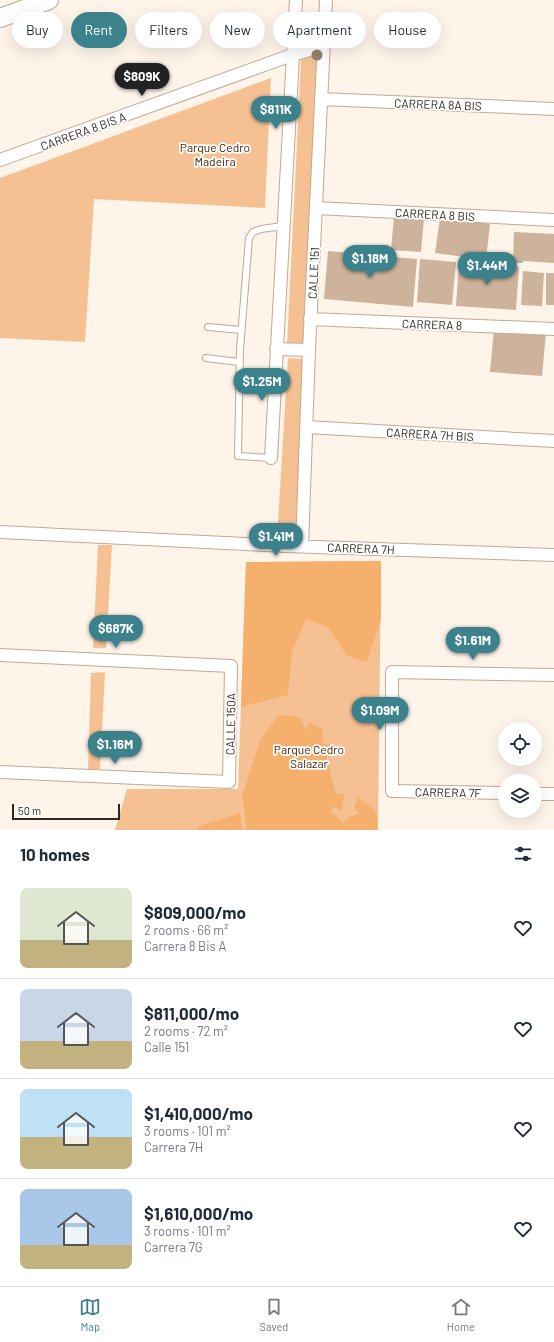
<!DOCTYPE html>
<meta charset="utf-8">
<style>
body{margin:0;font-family:Barlow,sans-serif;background:#f2f2f3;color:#1f2937;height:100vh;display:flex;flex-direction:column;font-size:15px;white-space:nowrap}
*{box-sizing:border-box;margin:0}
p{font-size:13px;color:#747a83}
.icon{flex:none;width:22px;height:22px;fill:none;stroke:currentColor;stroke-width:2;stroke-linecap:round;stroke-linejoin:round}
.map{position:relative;height:830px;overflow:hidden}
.details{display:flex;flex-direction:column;background:#fff;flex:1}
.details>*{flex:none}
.guide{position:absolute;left:12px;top:12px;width:530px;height:36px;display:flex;gap:8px}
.controls{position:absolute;left:498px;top:722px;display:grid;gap:8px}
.controls a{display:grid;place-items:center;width:44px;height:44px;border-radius:50%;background:#fff;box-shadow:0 4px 16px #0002;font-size:20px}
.scale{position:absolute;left:12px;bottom:10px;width:108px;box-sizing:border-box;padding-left:4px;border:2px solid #31271e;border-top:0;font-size:11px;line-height:14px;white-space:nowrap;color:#31271e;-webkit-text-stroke:3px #fff;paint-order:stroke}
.price{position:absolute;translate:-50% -34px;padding:0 9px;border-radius:14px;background:#3c828d;color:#fff;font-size:13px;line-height:26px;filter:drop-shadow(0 1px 2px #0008)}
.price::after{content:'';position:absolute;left:50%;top:24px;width:12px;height:9px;margin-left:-6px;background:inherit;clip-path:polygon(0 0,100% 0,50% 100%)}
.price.active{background:#222;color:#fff}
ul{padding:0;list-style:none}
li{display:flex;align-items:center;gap:12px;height:100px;padding:0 20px}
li+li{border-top:1px solid #e0e1e3}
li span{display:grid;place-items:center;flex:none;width:112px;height:80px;border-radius:8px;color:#555}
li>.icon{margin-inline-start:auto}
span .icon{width:48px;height:48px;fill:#fffc;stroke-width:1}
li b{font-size:17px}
h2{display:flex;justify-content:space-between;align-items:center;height:48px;padding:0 20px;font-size:17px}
.pill{padding:0 14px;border-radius:18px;background:#fff;box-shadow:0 4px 16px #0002;font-size:14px;line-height:36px}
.pill.active{background:#3c828d;color:#fff}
.dock{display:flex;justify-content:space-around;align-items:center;height:56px;border-top:1px solid #e0e1e3;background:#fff;font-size:11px;color:#747a83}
.dock a{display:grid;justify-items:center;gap:2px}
.dock .active{color:#3c828d}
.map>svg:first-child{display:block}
.green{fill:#f6c192}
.forest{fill:#f6b06d}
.building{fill:#cdb39b}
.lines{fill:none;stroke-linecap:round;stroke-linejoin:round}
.service-casing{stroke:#c2a890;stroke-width:8}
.minor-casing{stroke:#c2a890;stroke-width:14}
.primary-casing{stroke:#c2a890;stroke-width:20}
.service{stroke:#fff;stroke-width:6}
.minor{stroke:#fff;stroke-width:12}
.primary{stroke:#fff;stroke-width:18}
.tree{fill:#96826d}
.labels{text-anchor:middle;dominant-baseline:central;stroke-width:3.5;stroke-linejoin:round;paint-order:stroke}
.street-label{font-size:12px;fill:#31271e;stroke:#fff}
.park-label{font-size:12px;fill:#412507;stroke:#fff}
</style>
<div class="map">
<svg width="554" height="830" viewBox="0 0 554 830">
<rect width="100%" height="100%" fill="#fff4ea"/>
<path class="green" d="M317,55l-13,289 -17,2 14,-286z
M271,78l-6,130 -171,-9 -9,143 -85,-4v-160z
M288,358l17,1 -10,178 -18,2z
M98,545h14l-6,103h-13z
M381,561l-3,269h-263l12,-41h111l8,-227z
M105,672l-5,97h-12l3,-96z"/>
<path class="forest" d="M381,561v58l-14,43 -20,-6 -19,-29 -22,-8 -14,33 -4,43 -47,12 5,-145z
M286,715l15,3 4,12 5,-8 13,8v13l8,2 -7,20 5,1c1,10 5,17 7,27l9,2 -4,16 -7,-5 -3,5 12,12 8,-7 9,-2 -6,-6 4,-11c16,13 20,11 20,33h-131l-5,-34 18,-56 18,-24z
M240,813l2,17h-44l1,-4z"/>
<path class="building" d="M394,216l30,2 -3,34 -30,-2z
M440,218l50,6 -4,36 -51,-7z
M514,232l40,2v29l-31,-2v2h-10z
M328,251l89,8 -4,48 -89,-8z
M420,259l36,3 -4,43 -35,-3z
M459,262l60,5 -3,43 -60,-4z
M523,271l21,2 -2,33 -21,-1z
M546,273h8v32h-8z
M494,329l52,4 -4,43 -52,-4z"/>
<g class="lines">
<defs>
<path id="service" d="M208,327l33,3
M206,358l33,4
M271,458l-33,-2 2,-107 9,-111 4,-6 8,-3 22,-3"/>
<path id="minor" d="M321,99l233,10
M0,160l292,-105 32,-9
M316,208l238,12
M310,319l244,10
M276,349l33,1
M306,427l248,14
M271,458l25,-458
M0,532l286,14 268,9
M302,546l7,-196 17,-350
M0,655l231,11 -2,116 -229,-10
M505,793l-113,-2v-119l162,3
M535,794h19"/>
<path id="primary" d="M0,18l49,-18"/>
</defs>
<use href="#service" class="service-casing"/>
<use href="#minor" class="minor-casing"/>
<use href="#primary" class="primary-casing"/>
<use href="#service" class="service"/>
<use href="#minor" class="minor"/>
<use href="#primary" class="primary"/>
</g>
<circle class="tree" cx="317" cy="55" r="5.5"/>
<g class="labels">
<g class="street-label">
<text transform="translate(438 104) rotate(2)">CARRERA 8A BIS</text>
<text transform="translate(83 131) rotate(-20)">CARRERA 8 BIS A</text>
<text transform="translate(435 214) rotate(3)">CARRERA 8 BIS</text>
<text transform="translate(313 273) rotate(-87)">CALLE 151</text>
<text transform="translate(432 324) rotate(2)">CARRERA 8</text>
<text transform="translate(430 434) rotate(3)">CARRERA 7H BIS</text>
<text transform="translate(361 548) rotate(2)">CARRERA 7H</text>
<text transform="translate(230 724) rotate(-89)">CALLE 150A</text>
<text transform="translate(448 792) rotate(1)">CARRERA 7F</text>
</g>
<g class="park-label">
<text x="215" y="147">Parque Cedro<tspan x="215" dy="14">Madeira</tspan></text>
<text x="309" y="749">Parque Cedro<tspan x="309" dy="14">Salazar</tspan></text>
</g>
</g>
</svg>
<div class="controls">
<a><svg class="icon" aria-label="locate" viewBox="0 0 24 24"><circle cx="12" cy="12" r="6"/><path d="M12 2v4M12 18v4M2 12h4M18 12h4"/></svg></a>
<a><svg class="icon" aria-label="layers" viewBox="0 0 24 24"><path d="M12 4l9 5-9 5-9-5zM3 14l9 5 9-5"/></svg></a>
</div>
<div class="scale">50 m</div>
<b class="price active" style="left:142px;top:97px">$809K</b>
<b class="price" style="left:276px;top:130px">$811K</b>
<b class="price" style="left:370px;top:279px">$1.18M</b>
<b class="price" style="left:487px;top:286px">$1.44M</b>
<b class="price" style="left:262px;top:402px">$1.25M</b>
<b class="price" style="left:276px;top:557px">$1.41M</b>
<b class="price" style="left:116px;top:649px">$687K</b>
<b class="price" style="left:473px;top:661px">$1.61M</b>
<b class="price" style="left:380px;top:731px">$1.09M</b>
<b class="price" style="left:115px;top:765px">$1.16M</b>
<div class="guide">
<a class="pill">Buy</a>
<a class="pill active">Rent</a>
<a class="pill">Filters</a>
<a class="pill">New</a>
<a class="pill">Apartment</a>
<a class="pill">House</a>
</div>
</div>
<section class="details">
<h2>10 homes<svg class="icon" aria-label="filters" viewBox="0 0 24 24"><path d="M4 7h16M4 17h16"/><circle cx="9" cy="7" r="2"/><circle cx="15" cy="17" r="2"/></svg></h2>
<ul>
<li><span style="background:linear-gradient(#dfe7d0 65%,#c2b280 0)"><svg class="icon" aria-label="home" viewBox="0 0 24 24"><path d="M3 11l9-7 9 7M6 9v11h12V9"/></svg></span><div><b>$809,000/mo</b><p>2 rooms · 66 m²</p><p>Carrera 8 Bis A</p></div><svg class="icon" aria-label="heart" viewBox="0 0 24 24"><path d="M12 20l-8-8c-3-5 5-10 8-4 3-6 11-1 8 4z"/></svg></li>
<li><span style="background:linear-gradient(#c9d6e8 65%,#c2b280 0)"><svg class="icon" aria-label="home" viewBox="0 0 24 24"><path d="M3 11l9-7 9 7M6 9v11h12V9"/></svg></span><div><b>$811,000/mo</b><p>2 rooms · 72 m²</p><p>Calle 151</p></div><svg class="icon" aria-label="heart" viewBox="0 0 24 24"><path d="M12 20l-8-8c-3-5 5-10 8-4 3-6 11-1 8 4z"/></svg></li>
<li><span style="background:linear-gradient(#bfe0f5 60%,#c2b280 0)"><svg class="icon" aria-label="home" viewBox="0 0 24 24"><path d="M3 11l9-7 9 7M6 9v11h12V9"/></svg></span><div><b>$1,410,000/mo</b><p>3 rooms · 101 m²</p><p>Carrera 7H</p></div><svg class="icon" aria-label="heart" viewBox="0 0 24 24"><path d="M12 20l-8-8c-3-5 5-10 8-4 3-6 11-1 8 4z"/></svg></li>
<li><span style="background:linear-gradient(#a9c7e8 70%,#c2b280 0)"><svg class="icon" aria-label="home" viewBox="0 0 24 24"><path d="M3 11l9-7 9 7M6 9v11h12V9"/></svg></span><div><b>$1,610,000/mo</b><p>3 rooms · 101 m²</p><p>Carrera 7G</p></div><svg class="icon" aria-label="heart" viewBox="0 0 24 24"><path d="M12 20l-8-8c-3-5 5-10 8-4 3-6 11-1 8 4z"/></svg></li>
</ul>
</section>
<nav class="dock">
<a class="active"><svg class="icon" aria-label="map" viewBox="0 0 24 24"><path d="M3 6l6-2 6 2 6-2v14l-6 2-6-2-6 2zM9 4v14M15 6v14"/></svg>Map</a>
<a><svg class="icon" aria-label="saved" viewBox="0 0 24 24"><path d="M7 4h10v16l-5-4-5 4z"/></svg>Saved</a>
<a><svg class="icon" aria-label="home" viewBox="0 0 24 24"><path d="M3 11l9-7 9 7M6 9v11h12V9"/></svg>Home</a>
</nav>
